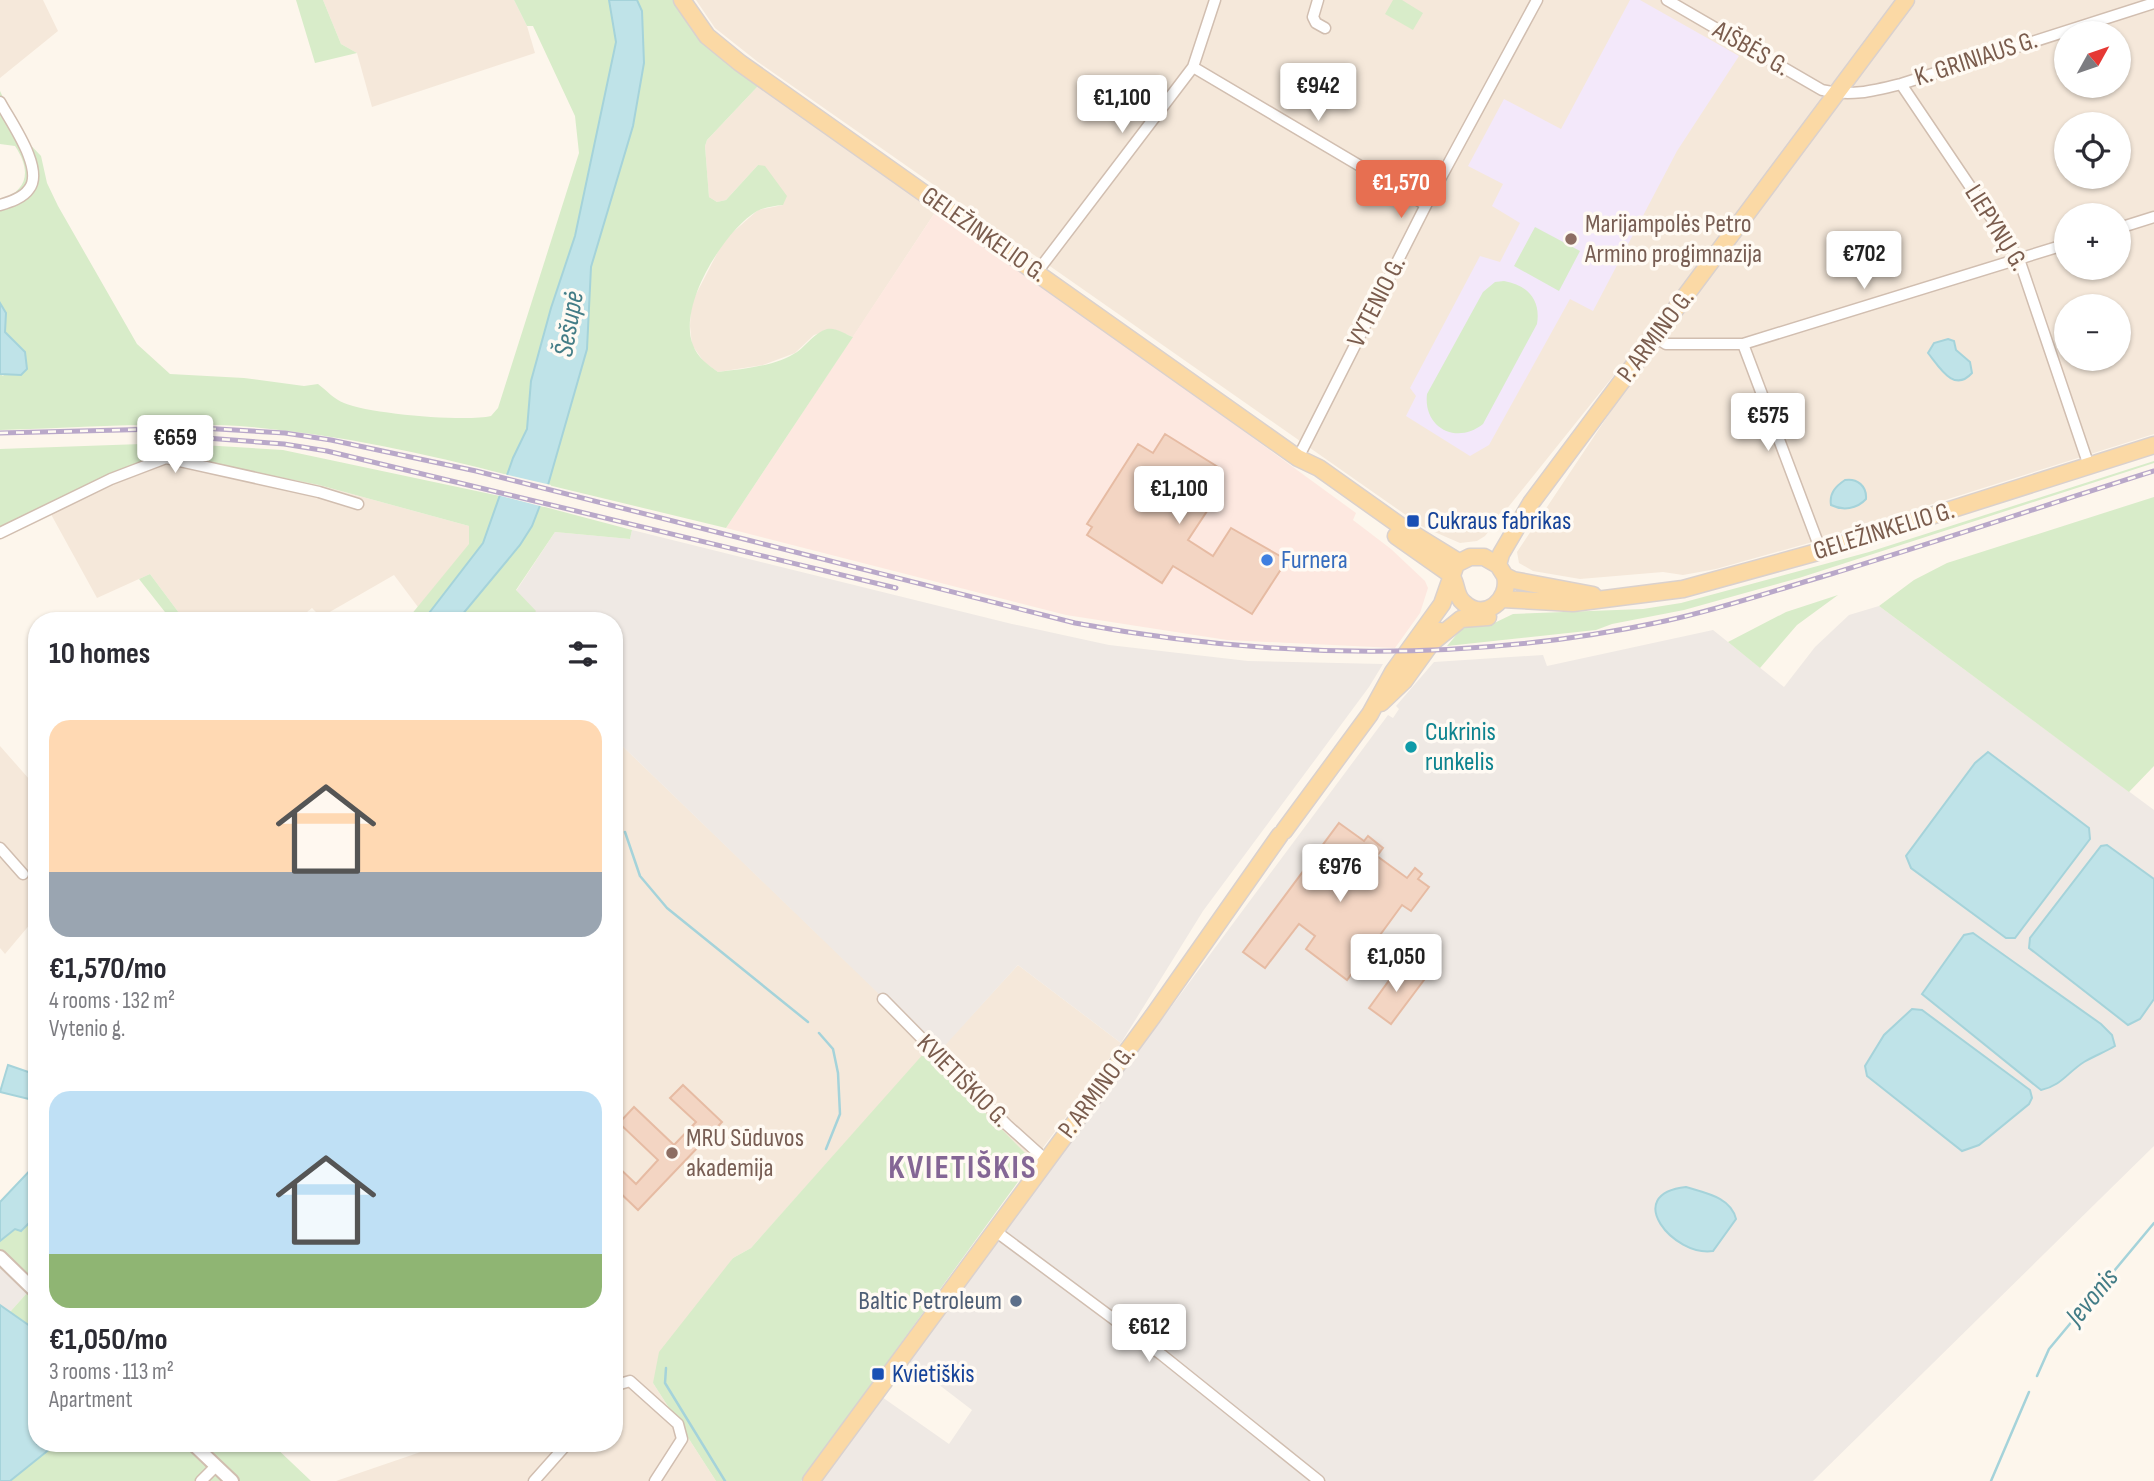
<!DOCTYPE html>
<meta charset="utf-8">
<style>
body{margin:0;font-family:"Sofia Sans Condensed",sans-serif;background:#f7f7f7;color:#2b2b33;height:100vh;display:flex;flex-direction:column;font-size:26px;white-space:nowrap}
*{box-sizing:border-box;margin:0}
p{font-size:23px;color:#7c7c81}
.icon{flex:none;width:38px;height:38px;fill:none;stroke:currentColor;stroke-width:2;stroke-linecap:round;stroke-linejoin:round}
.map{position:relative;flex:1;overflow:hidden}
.panel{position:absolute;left:28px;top:612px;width:595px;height:840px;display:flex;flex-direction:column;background:#fff;border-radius:28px;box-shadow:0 2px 5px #0004}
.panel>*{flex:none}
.needle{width:46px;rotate:50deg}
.buttons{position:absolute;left:2054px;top:21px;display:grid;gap:14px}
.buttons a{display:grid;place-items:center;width:77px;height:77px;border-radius:50%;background:#fff;box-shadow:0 2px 5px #0004;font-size:35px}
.price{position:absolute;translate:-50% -60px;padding:0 16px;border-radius:7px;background:#fff;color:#222;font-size:23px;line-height:46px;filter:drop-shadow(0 2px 4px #0008)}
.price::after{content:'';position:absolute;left:50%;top:42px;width:21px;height:16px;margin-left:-10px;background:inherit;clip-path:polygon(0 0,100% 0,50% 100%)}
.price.selected{background:#e76f51;color:#fff}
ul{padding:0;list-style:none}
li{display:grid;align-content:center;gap:14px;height:371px;padding:0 21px}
li span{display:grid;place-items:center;height:217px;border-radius:21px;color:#555}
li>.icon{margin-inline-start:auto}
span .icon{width:126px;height:126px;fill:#fffc;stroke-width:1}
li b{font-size:30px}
h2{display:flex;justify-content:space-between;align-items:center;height:84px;padding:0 21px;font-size:30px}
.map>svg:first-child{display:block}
.residential{fill:#f5e8da;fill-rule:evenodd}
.commercial{fill:#fde8e0}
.industrial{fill:#efe9e4}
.education{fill:#f3e8fa}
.green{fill:#d8ecc9}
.water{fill:#bfe3e8;stroke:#a5d3da;stroke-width:2}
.pier{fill:#fdf6ec}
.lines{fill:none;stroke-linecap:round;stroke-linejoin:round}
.stream{stroke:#a5d3da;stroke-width:2.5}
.building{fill:#f3d5c3;stroke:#e6bba3;stroke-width:2}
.minor-casing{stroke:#d1beb0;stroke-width:13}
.tertiary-casing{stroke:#d1beb0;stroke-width:16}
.primary-casing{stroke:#dad1cd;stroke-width:19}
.minor{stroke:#fff;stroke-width:10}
.tertiary{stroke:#fff;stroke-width:12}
.primary{stroke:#fbd9a5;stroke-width:16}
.rail-casing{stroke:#b9a8c9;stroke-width:5}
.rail{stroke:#fffaf3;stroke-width:2.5;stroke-dasharray:8;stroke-linecap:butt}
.education-dot{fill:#8d6e63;stroke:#fffaf3;stroke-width:2.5}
.transit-dot{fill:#1a4fb4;stroke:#fffaf3;stroke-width:2.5}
.shop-dot{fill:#3f7fe0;stroke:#fffaf3;stroke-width:2.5}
.culture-dot{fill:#0f9aa8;stroke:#fffaf3;stroke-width:2.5}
.service-dot{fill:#5c6f8a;stroke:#fffaf3;stroke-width:2.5}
.labels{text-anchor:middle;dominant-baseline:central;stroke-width:7;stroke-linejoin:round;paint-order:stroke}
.street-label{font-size:26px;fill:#7a5c4d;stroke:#fffaf3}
.education-label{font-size:26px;fill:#785e54;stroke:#fffaf3;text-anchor:start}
.transit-label{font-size:26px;fill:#164399;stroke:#fffaf3;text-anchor:start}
.shop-label{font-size:26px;fill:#366cbe;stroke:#fffaf3;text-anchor:start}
.culture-label{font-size:26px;fill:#0d838f;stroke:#fffaf3;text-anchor:start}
.service-label{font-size:26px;fill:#4e5e75;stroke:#fffaf3;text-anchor:end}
.water-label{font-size:28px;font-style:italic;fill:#437c86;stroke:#fffaf3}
.district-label{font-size:33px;font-weight:bold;letter-spacing:2px;fill:#846695;stroke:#fffaf3}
</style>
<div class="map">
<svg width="2154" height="1481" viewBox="0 0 2154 1481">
<rect width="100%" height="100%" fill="#fdf6ec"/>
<path class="residential" d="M0,0h43l15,31 -58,47z
M323,0h191l13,26 8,27 -163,54 -15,-54 -16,-9z
M696,0h1200l-257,344 -154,192 -8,5 -17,2 -37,-16 -665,-465 -43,-34z
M1916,0h238v434l-345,109 -93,26 -33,6 -20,-3 -83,7 -47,-8 -14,-8 -2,-11 108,-162zM2067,33h52v53h-52zM2067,124h52v53h-52zM2067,215h52v53h-52zM2067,306h52v53h-52z
M758,86l180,122 -85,129 -20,-8 -19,6 -19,18 -32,12 -45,7 -14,-10 -12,-17 -2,-19 1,-22 33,-64 34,-30 25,-5 -25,-40 -32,35 -9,2 -8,-5 -4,-51 2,-6z
M160,453l159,32 150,41 1,18 -52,63 -24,-32 -73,42 -9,-9 -16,13h-111l-35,-47 -53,24 -50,-91z
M614,738l325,313 79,-86 103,78 -88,118 -108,-108 -174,195 -18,10 -80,125 63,98h-380l108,-37h170v-173l7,-8v-16l-7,7z
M0,746l37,42v71l-3,2 3,4v21l-9,7 9,10v13l-32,38 -5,-6z"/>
<path class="commercial" d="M938,208l418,305 -3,7 38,29 34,32 3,7 -8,25 -25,35 -168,-8 -161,-25 -340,-87z"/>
<path class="industrial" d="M632,530l380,94 97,21 139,16 135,3 -14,23 -166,224 -82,132 -103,-78 -79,87 -325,-314v-117h-86l7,-10 -19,-20 39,-59 75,7z
M1879,606l275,204v336l-341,335h-993l62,-84 67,47 23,-34 -64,-49 480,-646 5,3 6,-9 -3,-3 38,-44 109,-7 4,11 166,-36 71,57 31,-40 34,-32z
M0,1268l27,25 -17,19 -10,-7z"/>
<path class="education" d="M1630,0h10l99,56 -62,95 -84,160 -23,-12 -81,146 -19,11 -64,-40 10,-20 -6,-8 70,-132 20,6 20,-39 -28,-17 11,-22 -35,-18 36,-67 57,30z"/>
<path class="green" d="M296,0h27l18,44 16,9 -42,10z
M514,0h95l7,42 -26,127 -15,67 -24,72 -20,72 -4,49 -19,46c-88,-23 -177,-42 -268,-49 -80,-5 -160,2 -240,4v-56l3,2 22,-24 -20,-20 1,-19 -6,-10v-103c29,-10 31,-30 15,-54l-15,-2v-53l21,44 20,21 6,27 11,23 79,138 33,30 74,4 60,8 14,-2c8,6 17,16 26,19 25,11 122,19 147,13l7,-8 81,-255 -4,-37 -42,-90h-6z
M637,0h37c20,38 49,62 84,86l-51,54 -2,6 4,51 8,5 9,-2 32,-35 7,1 22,30 -4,9c-9,1 -18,2 -26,6 -33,20 -80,95 -64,134 4,12 15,20 25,27 26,-3 58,-6 79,-20 11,-8 17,-19 30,-23 9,-2 18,5 26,8l-127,191 -178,-43 39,-136 4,-82 51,-255z
M1393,0h9l21,13 -10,17 -28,-16z
M1535,227l45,24 -21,40 -45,-25z
M1504,281c24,4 37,19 33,43l-54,100c-26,21 -60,4 -56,-30l56,-102 12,-10z
M169,443l114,7 217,46 -16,47 -61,78h-17l63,-77v-18l-150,-41 -159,-32 -160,77v-81z
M2154,461v2l-355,115 -115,32 -72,14 -16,6 -149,16 16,-19 25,-1 25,-12 130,-5 38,-6 188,-51z
M2154,497v269l-25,26 -250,-186 35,-26 33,-17z
M541,506l91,24 -2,9 -75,-7 -39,58 20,21 -8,10h-71l63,-76z
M150,574l35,47h-13l-33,-42z
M1838,595l-41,30 -37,43 -32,-26 58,-30z
M925,1052l108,109 -232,320h-85l-63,-98 6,-31 74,-94 18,-10z
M37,1215v71l-37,-34v-11l15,-12 7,2z
M27,1293l10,11v27l-27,-19z
M56,1444h128l39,37h-213z
M200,1444h72l39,37h-72z"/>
<path class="water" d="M609,0h28l5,11 2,52 -11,63 -42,141 -4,82 -39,136 -16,41 -12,19 -63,76h-34l60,-78 30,-85 14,-29 4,-48 20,-73 24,-72 41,-194z
M0,303l6,10 -1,19 20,20 2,17 -6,6 -21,-1z
M1948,339l6,2 2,9 14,12 2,11c-18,20 -32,-5 -44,-20l6,-10z
M1845,480c12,-2 22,6 21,19 -9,10 -23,12 -35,6 -2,-12 5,-19 14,-25z
M1988,752l101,76 1,11 -75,99h-9l-95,-70 -5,-12 69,-93z
M2107,845l47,34v120l-14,20 -12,6 -99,-77 1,-10 71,-92z
M1973,933l128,91 11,11 3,11c-10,6 -21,10 -31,16 -16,10 -23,24 -43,28l-119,-96 42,-59z
M1912,1009l10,1 108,80 2,8 -3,6 -50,41 -17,6 -95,-75 -2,-10 19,-31z
M8,1065l29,10v26l-37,-9z
M37,1163v52l-16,16 -6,-2 -15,12v-39z
M1686,1187c19,6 45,10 50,32l-23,32c-39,6 -92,-57 -27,-64z
M0,1305l37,26v113h19l-46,37h-10z"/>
<path class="pier" d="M504,474l47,11 -7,22 -47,-12z"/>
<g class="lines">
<path class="stream" d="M614,821l3,2
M625,832l15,44 27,32 141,114
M819,1033l14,16 5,24 2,41 -14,35
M666,1368l-1,15 60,98
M2037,1376l12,-27 105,-126
M1991,1481l38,-89"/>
</g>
<path class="building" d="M1165,434l53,33 -13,21 12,8 -29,44 25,16 18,-28 56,32 -35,54 -79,-48 -11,17 -75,-48 5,-8 -5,-3 51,-80 15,9z
M1339,823l25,18 4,-5 15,12 -6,8 30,22 8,-10 7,6 -4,5 11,8 -18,24 -9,-6 -55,75 -41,-31 9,-13 -16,-12 -34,44 -22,-16z
M1401,964l23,16 -33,44 -22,-16z
M683,1085l39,37 -84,88 -24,-23v-24l22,21 22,-24 -39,-37 15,-16 40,38 22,-23 -26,-24z"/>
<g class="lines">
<defs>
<path id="minor" d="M1318,0l-5,17 3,6 9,5
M1667,0l155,90c28,7 51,1 79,-6l253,-81
M1193,67l233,138
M1901,84l118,175 70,207
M0,102c10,19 45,67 29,87 -6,9 -19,13 -29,16
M2119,228l35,-11
M1037,272l156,-205 22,-67
M1655,337l11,7h77l324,-100
M1743,344l78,207
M1298,458l128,-253 111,-205
M0,533l111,-54 55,-21 153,34 39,12
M0,848l23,26
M883,999l124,126 39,35
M994,1230l168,125 157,126
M614,1390l6,-6 10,-3 48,43 4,15 -27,42
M201,1481l15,-15
M534,1481l33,-37"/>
<path id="tertiary" d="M0,1257l37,36
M193,1444l39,37"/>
<path id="primary" d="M682,0l25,36 33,27 558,395 21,10 83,59 57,35
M1498,565l3,-11 30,-51 375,-503
M1505,576l8,4 80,15
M1502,599l71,4 110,-14 138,-38 333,-106
M1435,640l26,-21 27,-2
M1381,703l23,-22 36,-50
M1284,831l86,-117 23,-42 49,-68 14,-40 14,-7h14l14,8 7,11c6,24 -21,46 -41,27 -10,-8 -6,-20 -14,-29l-54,-38
M811,1481l342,-465 127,-181"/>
</defs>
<use href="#minor" class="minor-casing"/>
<use href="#tertiary" class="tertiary-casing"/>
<use href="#primary" class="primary-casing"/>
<use href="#minor" class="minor"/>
<use href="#tertiary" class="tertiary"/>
<use href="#primary" class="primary"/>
<defs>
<path id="rail" d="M0,433l201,-5 84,5 46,7 145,31 599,152c194,36 396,40 590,-2 56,-12 111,-31 166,-47 108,-33 215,-69 323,-103
M206,438l78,6 43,7 569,137"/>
</defs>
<use href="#rail" class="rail-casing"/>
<use href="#rail" class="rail"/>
</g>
<g class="education-dot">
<circle cx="1571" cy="239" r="7"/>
<circle cx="672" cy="1153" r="7"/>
</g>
<g class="transit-dot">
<rect x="1406" y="514" width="14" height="14" rx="3.5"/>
<rect x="871" y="1367" width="14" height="14" rx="3.5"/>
</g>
<circle class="shop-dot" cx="1267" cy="560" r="7"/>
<circle class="culture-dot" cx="1411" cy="747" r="7"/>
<circle class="service-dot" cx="1016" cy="1301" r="7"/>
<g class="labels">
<g class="street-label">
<text transform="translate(1751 49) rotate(30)">AIŠBĖS G.</text>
<text transform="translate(1976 59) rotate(-18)">K. GRINIAUS G.</text>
<text transform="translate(1996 228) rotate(58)">LIEPYNŲ G.</text>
<text transform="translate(984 235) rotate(35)">GELEŽINKELIO G.</text>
<text transform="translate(1377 302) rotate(-63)">VYTENIO G.</text>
<text transform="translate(1656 336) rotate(-53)">P. ARMINO G.</text>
<text transform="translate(1884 531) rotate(-17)">GELEŽINKELIO G.</text>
<text transform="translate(963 1081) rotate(45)">KVIETIŠKIO G.</text>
<text transform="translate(1097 1092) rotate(-53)">P. ARMINO G.</text>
</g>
<g class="education-label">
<text x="1585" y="224">Marijampolės Petro<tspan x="1585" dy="30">Armino progimnazija</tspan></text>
<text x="686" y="1138">MRU Sūduvos<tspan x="686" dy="30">akademija</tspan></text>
</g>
<g class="transit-label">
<text x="1427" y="521">Cukraus fabrikas</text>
<text x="892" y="1374">Kvietiškis</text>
</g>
<g class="shop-label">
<text x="1281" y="560">Furnera</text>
</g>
<g class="culture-label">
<text x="1425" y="732">Cukrinis<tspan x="1425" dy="30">runkelis</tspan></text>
</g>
<g class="service-label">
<text x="1002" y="1301">Baltic Petroleum</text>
</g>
<g class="water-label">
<text transform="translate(569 324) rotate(-80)">Šešupė</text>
<text transform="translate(2092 1297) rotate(-50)">Jevonis</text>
</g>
<g class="district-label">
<text x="963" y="1168">KVIETIŠKIS</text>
</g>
</g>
</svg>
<div class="buttons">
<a><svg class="needle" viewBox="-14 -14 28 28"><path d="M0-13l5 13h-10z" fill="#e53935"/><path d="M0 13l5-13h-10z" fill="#7c7c81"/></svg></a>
<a><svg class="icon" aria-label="locate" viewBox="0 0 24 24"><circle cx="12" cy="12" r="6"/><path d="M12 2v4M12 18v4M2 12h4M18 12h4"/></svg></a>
<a>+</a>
<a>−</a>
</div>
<b class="price" style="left:1318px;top:123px">€942</b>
<b class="price" style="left:1122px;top:135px">€1,100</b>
<b class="price selected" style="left:1401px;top:220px">€1,570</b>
<b class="price" style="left:1864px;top:291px">€702</b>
<b class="price" style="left:1768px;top:453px">€575</b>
<b class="price" style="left:175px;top:475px">€659</b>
<b class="price" style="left:1179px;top:526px">€1,100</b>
<b class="price" style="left:1340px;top:904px">€976</b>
<b class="price" style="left:1396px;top:994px">€1,050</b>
<b class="price" style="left:1149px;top:1364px">€612</b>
<section class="panel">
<h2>10 homes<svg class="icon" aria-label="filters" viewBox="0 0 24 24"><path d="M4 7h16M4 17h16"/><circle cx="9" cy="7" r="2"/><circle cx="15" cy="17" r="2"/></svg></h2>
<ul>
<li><span style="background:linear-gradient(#ffd9b3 70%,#9aa5b1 0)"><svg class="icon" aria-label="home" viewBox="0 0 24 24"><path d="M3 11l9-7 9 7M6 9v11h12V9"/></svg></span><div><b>€1,570/mo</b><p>4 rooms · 132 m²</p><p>Vytenio g.</p></div></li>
<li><span style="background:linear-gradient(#bfe0f5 75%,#8fb573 0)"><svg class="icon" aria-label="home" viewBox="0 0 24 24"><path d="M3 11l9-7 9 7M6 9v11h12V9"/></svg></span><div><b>€1,050/mo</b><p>3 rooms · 113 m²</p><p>Apartment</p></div></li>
</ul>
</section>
</div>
